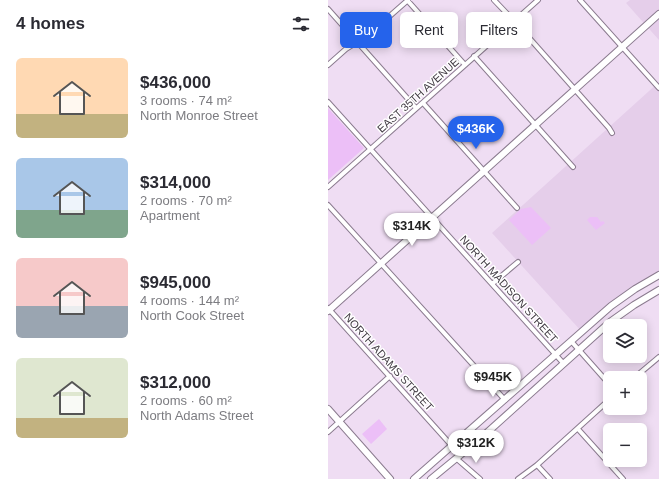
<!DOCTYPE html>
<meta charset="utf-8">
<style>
body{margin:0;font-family:Arial,sans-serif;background:#f2f2f3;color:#2b2b33;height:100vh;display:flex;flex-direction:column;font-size:15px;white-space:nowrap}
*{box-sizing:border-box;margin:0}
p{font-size:13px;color:#7c7c81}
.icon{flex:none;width:22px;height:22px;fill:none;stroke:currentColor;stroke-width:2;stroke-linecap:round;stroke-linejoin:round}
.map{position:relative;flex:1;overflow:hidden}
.sheet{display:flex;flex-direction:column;background:#fff;width:328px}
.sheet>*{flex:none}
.guide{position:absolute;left:12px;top:12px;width:259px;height:36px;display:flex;gap:8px}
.fabs{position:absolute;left:275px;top:319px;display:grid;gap:8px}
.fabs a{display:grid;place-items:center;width:44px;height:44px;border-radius:6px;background:#fff;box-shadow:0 2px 10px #0003;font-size:20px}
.price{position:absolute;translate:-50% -34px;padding:0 9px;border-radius:14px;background:#fff;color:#222;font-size:13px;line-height:26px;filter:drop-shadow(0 1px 2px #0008)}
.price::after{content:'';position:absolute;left:50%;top:24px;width:12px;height:9px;margin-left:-6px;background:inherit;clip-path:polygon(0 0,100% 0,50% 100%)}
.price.selected{background:#2563eb;color:#fff}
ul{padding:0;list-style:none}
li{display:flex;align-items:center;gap:12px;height:100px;padding:0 16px}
li span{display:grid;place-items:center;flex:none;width:112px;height:80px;border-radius:6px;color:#555}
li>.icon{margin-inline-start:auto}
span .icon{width:48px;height:48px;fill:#fffc;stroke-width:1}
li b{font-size:17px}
h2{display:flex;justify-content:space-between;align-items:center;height:48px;padding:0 16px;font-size:17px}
.tag{padding:0 14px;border-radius:6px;background:#fff;box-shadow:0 2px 10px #0003;font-size:14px;line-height:36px}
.tag.selected{background:#2563eb;color:#fff}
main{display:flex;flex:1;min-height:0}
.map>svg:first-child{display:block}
.built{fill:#e5ceea}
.green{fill:#ecbff7}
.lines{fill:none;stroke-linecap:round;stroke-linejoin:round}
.street-casing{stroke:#8b7b8f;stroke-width:6}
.secondary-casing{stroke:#8b7b8f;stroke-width:8}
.street{stroke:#fff;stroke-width:4}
.secondary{stroke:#fff;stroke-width:6}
.labels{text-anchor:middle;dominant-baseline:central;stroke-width:3;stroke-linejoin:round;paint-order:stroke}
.street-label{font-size:11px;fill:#413a43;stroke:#fff}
</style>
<main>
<section class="sheet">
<h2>4 homes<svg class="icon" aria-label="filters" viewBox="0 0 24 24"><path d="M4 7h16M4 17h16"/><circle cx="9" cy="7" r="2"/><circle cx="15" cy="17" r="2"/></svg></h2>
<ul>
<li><span style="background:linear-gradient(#ffd9b3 70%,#c2b280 0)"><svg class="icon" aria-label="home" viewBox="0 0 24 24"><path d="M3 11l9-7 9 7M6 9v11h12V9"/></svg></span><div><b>$436,000</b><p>3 rooms · 74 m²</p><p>North Monroe Street</p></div></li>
<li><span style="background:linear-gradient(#a9c7e8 65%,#7fa58c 0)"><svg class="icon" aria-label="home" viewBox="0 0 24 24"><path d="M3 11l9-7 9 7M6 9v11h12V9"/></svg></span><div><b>$314,000</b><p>2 rooms · 70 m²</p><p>Apartment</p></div></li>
<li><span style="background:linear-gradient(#f6c9c9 60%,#9aa5b1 0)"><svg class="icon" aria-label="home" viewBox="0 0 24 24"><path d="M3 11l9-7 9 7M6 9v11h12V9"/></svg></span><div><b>$945,000</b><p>4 rooms · 144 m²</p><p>North Cook Street</p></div></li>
<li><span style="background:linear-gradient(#dfe7d0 75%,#c2b280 0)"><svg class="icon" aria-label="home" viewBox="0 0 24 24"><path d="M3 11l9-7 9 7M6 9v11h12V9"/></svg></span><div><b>$312,000</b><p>2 rooms · 60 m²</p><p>North Adams Street</p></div></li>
</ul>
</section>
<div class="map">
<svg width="331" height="479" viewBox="0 0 331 479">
<rect width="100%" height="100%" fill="#efddf3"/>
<path class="built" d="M302,0h29v40l-33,-37z
M331,82v193l-24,14 -53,43 -90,-99z"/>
<path class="green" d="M0,108l36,40 -36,32z
M203,207l20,21 -19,17 -23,-25 12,-11z
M262,217h7l4,5 2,-1 2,2 -9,7 -9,-10z
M51,419l8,10 -16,15 -9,-10z"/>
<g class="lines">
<defs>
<path id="street" d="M79,0l58,65
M166,0l22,23 93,105 3,5
M252,0l79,88
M0,9l88,99
M146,56l99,111
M0,65l18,-16 21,-13 41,-36
M0,102l236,262
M95,103l94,105
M0,187l210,-187
M0,205l177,195
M164,284l26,-22
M0,308l124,138
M243,341l39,44
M306,378l25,-21
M250,429l45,50
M0,432l62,-56
M129,459l23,20
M209,465l13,14
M190,479l19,-14 73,-66"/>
<path id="secondary" d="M0,311l331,-297
M0,409l62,70
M86,479l197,-173 24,-17 24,-14
M103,479l50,-41 129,-116 24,-17 25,-15"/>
</defs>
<use href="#street" class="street-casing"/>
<use href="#secondary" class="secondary-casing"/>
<use href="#street" class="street"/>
<use href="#secondary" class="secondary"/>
</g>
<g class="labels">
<g class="street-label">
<text transform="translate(90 95) rotate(-42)">EAST 35TH AVENUE</text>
<text transform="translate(181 289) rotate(48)">NORTH MADISON STREET</text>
<text transform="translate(61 362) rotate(48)">NORTH ADAMS STREET</text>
</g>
</g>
</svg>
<div class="fabs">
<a><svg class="icon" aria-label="layers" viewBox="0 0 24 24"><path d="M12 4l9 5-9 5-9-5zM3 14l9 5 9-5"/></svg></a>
<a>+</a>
<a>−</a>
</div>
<b class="price selected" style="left:148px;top:150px">$436K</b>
<b class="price" style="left:84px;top:247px">$314K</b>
<b class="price" style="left:165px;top:398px">$945K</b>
<b class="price" style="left:148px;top:464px">$312K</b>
<div class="guide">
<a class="tag selected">Buy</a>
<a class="tag">Rent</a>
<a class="tag">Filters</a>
</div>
</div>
</main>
